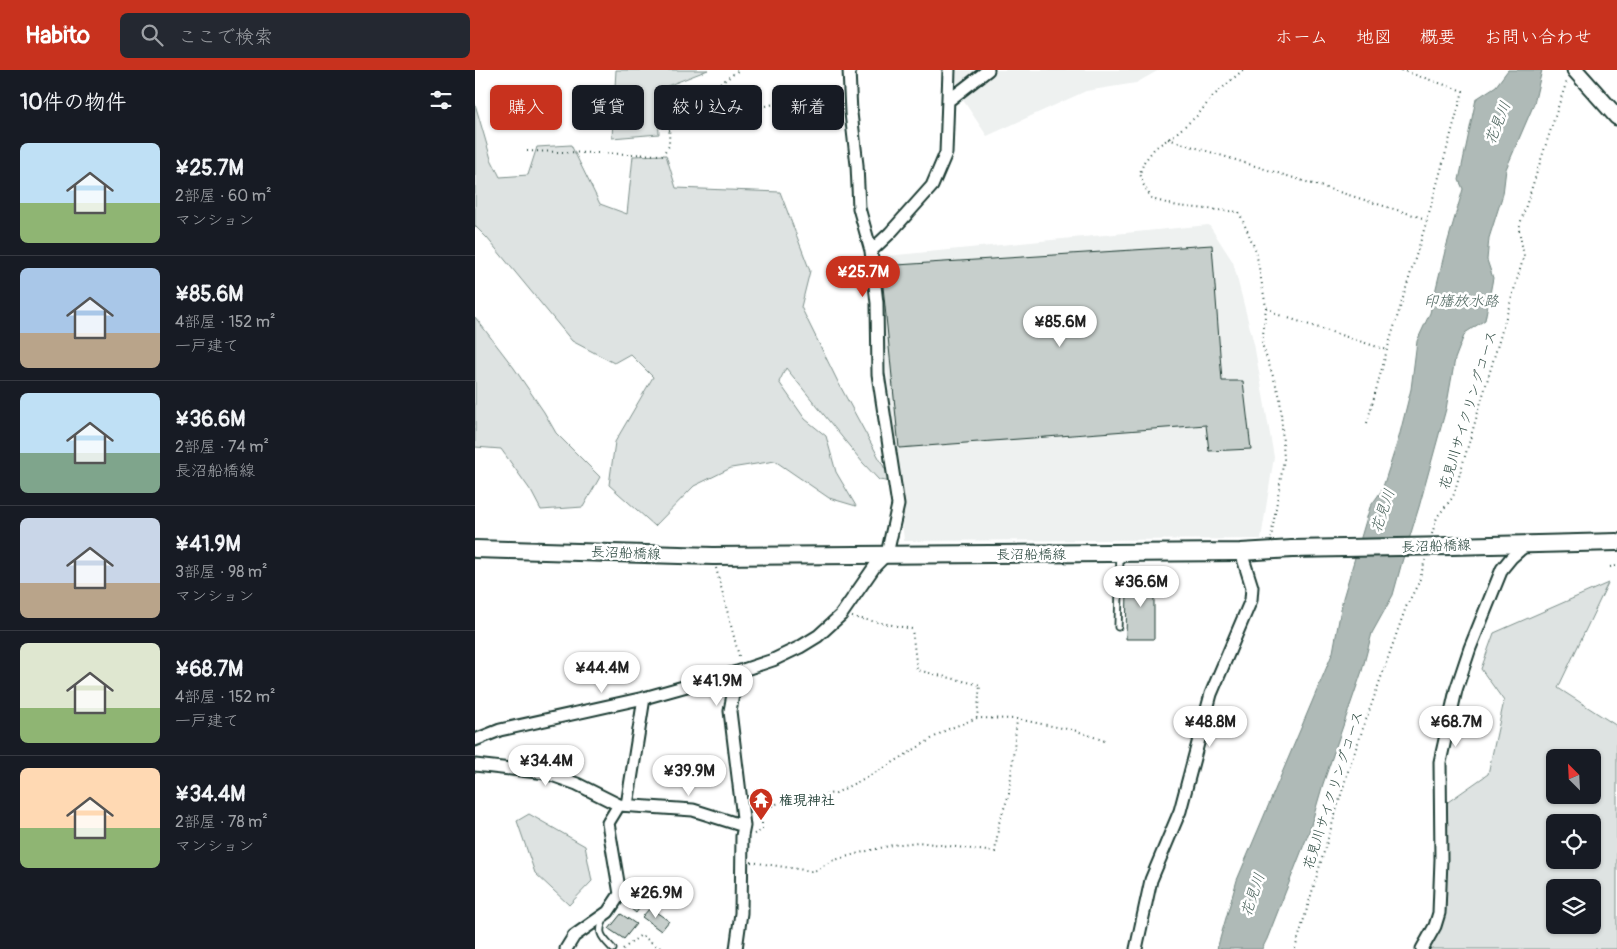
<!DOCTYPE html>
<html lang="ja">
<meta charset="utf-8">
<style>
body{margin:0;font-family:Pangolin,"Klee One",sans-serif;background:#242831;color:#f1f3f6;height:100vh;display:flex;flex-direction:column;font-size:19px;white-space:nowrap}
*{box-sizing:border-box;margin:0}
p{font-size:16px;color:#9ea1a6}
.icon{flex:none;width:28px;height:28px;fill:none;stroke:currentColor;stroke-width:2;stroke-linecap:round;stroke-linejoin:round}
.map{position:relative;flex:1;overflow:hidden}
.drawer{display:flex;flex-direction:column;background:#171b24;width:475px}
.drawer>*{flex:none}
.guide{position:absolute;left:15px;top:15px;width:475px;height:45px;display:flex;gap:10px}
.needle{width:32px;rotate:336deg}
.buttons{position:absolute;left:1071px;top:679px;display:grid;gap:10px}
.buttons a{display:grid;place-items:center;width:55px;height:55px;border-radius:8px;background:#171b24;box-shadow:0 1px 4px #0004;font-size:25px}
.price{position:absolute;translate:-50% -42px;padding:0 11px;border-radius:18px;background:#fff;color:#222;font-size:16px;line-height:32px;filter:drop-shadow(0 1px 2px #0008)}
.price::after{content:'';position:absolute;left:50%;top:30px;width:15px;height:11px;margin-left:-8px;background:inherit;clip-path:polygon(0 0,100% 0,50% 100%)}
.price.on{background:#c8321e;color:#fff}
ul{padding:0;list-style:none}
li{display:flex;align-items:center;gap:15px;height:125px;padding:0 20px}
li+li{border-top:1px solid #363941}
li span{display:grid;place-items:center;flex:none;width:140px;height:100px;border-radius:8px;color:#555}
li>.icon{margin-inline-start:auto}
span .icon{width:60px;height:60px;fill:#fffc;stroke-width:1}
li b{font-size:21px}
h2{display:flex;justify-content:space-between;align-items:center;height:60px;padding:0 20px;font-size:21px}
.pill{padding:0 18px;border-radius:8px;background:#171b24;box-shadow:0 1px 4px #0004;font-size:18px;line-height:45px}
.pill.on{background:#c8321e;color:#fff}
header{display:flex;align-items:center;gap:30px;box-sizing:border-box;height:70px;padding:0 25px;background:#c8321e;color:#fff}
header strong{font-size:24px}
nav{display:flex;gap:28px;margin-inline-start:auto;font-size:18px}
.search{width:350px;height:45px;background:#242831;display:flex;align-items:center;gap:12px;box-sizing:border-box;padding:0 18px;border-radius:8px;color:#9ea1a6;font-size:19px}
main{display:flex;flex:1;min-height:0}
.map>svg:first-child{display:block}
.built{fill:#eef1f0}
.green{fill:#dee3e2;stroke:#7e908b;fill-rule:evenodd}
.water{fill:#afbab7;stroke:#758883}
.building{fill:#c7cfcc;stroke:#1f3d34}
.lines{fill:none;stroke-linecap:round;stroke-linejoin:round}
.lane-casing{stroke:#1f3d34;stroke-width:9}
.street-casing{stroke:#1f3d34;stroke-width:15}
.secondary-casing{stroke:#1f3d34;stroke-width:19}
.primary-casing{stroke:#1f3d34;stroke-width:20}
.path{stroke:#1f3d34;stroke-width:2;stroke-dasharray:1 4;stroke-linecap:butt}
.lane{stroke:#fff;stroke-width:5.5}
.street{stroke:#fff;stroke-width:11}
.secondary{stroke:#fff;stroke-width:15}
.primary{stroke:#fff;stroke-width:16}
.primary-bridge-casing{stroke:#1f3d34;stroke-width:20;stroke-linecap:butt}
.primary-bridge{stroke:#fff;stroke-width:16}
.labels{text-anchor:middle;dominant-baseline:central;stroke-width:5;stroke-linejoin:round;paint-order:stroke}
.street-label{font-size:14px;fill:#1f3d34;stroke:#fff}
.poi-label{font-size:14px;font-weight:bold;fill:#1f3d34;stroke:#fff;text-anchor:start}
.water-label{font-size:15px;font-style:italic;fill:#4a625b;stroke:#fff}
</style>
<header>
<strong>Habito</strong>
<div class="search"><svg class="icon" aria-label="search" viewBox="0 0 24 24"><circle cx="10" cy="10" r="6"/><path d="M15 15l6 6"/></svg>ここで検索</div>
<nav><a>ホーム</a><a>地図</a><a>概要</a><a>お問い合わせ</a></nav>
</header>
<main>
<section class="drawer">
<h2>10件の物件<svg class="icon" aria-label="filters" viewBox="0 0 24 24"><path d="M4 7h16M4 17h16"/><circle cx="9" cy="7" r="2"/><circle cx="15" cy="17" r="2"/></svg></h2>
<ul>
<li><span style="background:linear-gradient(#bfe0f5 60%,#8fb573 0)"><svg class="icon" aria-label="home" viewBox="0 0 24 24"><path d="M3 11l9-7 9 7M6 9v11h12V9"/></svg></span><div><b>¥25.7M</b><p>2部屋 · 60 m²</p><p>マンション</p></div></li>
<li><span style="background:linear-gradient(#a9c7e8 65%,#b9a48a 0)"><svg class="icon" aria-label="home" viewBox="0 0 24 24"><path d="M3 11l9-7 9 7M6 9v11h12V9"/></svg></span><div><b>¥85.6M</b><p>4部屋 · 152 m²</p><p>一戸建て</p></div></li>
<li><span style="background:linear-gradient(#bfe0f5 60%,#7fa58c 0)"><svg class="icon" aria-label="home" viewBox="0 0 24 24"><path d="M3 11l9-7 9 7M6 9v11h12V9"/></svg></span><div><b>¥36.6M</b><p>2部屋 · 74 m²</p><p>長沼船橋線</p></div></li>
<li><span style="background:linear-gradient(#c9d6e8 65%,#b9a48a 0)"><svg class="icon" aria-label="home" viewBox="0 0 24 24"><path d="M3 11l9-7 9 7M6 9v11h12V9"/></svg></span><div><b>¥41.9M</b><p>3部屋 · 98 m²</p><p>マンション</p></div></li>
<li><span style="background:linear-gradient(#dfe7d0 65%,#8fb573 0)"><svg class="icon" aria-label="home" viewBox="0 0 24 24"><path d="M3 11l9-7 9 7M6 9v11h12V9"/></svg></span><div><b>¥68.7M</b><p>4部屋 · 152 m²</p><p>一戸建て</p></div></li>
<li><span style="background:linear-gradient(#ffd9b3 60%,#8fb573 0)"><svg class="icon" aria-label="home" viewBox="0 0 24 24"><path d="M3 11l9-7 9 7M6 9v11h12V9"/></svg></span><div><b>¥34.4M</b><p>2部屋 · 78 m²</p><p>マンション</p></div></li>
</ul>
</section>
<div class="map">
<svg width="1142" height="879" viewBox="0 0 1142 879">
<rect width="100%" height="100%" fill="#fff"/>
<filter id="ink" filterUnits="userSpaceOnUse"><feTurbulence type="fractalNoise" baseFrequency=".02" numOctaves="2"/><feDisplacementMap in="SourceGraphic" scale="10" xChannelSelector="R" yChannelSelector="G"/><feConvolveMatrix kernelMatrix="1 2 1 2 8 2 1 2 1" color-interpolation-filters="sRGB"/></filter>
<g filter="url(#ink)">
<path class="built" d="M482,0h202l-23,13 -50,8 -99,45 -32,-48z
M734,155l24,37 21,82 20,113 -13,82 -357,2 -28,-284z"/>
<path class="green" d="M141,0h92l-51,20 2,44 -47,4z
M0,34l16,55 9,18 28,-2 9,-28 34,-2 29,59 27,10 6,-58 33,-1 10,33 104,4 30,79 -9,36 38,77 53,98 -13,-2 -16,-17 -77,-95 -7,14 26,37 21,17 10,36 20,34 -27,-8 -54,-37 -44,7 -37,18 -39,40 -46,-41 6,-43 38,-65 -23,-23 -16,9 -42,-22 -85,-103 -12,-12z
M0,247l39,51 30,44 12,21 44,44 -17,30 -42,3 -10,-19 -30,-42 -26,-2z
M1133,513l-50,105 59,38v223h-191l6,-7 14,-31 -1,-67 3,-20 -3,-20 43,-30 16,-73 -23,-32 13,-36zM1080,688h38v37h-38zM1080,752h38v38h-38zM1080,818h38v37h-38z
M54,744l56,32 7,35 -23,24 -34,-32 -18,-52z"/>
<path class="water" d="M1033,0h34l-8,34 -28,65 -3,25 -14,44 -2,22 6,18 -8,42 -20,13 -10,26 -9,50 -27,98 -17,55 -9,33 -21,38 -10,38 -39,113 -14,48 -42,107 -5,10h-45l20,-69 96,-228 10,-54 27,-91 12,-17 17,-53 12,-48 6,-48 13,-28 15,-62 18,-62 -4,-9 17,-81 20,-13z"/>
<path class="building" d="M737,175l10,136h21l8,68 -42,2 -3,-26 -307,23 -18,-182z
M658,507l28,1 -1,11h-6v50h-28l1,-51h7z
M158,823l11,9 -8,11 -11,-9z
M175,838l19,13 -8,10 -19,-14z
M146,844l15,10 -12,15 -15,-10z"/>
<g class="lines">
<defs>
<path id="lane" d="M643,557l2,-72
M130,848c-9,15 -3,19 8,31"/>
<path id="street" d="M374,0l2,43 6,52 2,43 12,43
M473,31l40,-31
M0,670l25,-10 144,-32 93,-26
M0,695l71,8 31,11 42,21
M152,735l17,-107
M91,879l8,-13 34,-24 12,-18 -12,-71 11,-18 74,5 51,16
M261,879l5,-36 1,-77 2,-10 -14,-115 7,-39 36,-12 27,-13 18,-11 23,-21 34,-49 12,-12 11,-49 -20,-131 -1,-71 -6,-52 19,-18 42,-47 14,-33 3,-83
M661,879l15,-69 29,-69 31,-117 40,-94 1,-13 -11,-35
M947,879l13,-23 4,-13 2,-54 -1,-97 16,-72 14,-42 32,-79 9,-11 17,-15"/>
<path id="secondary" d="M1100,0l42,47"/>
<path id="primary" d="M976,476l166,-4
M0,479l238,7 528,-4 51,-3"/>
</defs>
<use href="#lane" class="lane-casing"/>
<use href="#street" class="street-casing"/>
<use href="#secondary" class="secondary-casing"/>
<use href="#primary" class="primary-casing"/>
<path class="path" d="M768,0l-31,27 -14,18 -25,21 -18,12 -11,14 -4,11 3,11 9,15 25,7 62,6 17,39 10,56 13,8 108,35
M194,60l113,-28 9,17 10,2 40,-1
M693,69l258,80
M52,81l135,4 7,-9 1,-37 13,-8 41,-20 15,-11
M791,237l-4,37 18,53 4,62 -13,79
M892,353l20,-73 40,-130 36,-129 -62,-21
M957,464l5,-17 16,-20 71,-241 -5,-26 2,-9 39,-120 7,-20
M1135,497l7,-1
M241,498l24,92
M377,547l60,12 5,41 63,15 -3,33
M278,743l26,-10 26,-6 31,-4 48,-25 62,-38 31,-12 40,1 60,12 28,10
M279,764l8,-4v-7
M276,792l60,9 6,-1 14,-9 32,-9 30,-7 25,-3 77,10 4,-29 10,-29 8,-74
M148,879l18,-14 17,12 7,2
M820,879l54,-181 57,-161 13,-25 6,-22"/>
<use href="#lane" class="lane"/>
<use href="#street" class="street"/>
<use href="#secondary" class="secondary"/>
<use href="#primary" class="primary"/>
<defs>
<path id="primary-bridge" d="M817,479l159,-3"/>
</defs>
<use href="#primary-bridge" class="primary-bridge-casing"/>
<use href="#primary-bridge" class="primary-bridge"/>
</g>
</g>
<defs>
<symbol id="temple-pin" viewBox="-11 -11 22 30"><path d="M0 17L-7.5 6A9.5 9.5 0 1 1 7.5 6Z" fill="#c8321e" stroke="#fff"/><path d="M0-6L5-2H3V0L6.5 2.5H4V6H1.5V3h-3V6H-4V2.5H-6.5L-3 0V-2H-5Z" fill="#fff"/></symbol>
</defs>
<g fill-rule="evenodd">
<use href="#temple-pin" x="272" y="716" width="28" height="38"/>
</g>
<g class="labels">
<g class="street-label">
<text transform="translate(993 340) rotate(-73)">花見川サイクリングコース</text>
<text transform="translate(961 476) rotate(-2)">長沼船橋線</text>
<text transform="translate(151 483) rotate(2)">長沼船橋線</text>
<text x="556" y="484">長沼船橋線</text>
<text transform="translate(858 720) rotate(-72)">花見川サイクリングコース</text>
</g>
<g class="poi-label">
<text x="304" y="730">権現神社</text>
</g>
<g class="water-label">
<text transform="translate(1023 53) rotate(-68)">花見川</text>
<text x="986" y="231">印旛放水路</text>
<text transform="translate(908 441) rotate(-71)">花見川</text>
<text transform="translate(778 825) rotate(-71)">花見川</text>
</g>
</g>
</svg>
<div class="buttons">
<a><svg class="needle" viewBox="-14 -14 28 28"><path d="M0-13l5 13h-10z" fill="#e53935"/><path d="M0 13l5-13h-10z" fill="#9ea1a6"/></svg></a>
<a><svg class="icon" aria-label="locate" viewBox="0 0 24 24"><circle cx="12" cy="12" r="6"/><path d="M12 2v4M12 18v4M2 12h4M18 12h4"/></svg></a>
<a><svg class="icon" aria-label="layers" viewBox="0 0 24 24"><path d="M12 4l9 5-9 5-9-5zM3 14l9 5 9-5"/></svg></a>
</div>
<b class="price on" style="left:388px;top:228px">¥25.7M</b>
<b class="price" style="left:585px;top:278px">¥85.6M</b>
<b class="price" style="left:666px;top:538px">¥36.6M</b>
<b class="price" style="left:127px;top:624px">¥44.4M</b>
<b class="price" style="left:242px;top:637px">¥41.9M</b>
<b class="price" style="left:735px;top:678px">¥48.8M</b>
<b class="price" style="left:981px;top:678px">¥68.7M</b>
<b class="price" style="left:71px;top:717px">¥34.4M</b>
<b class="price" style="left:214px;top:727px">¥39.9M</b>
<b class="price" style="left:181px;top:849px">¥26.9M</b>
<div class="guide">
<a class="pill on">購入</a>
<a class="pill">賃貸</a>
<a class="pill">絞り込み</a>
<a class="pill">新着</a>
</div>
</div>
</main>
